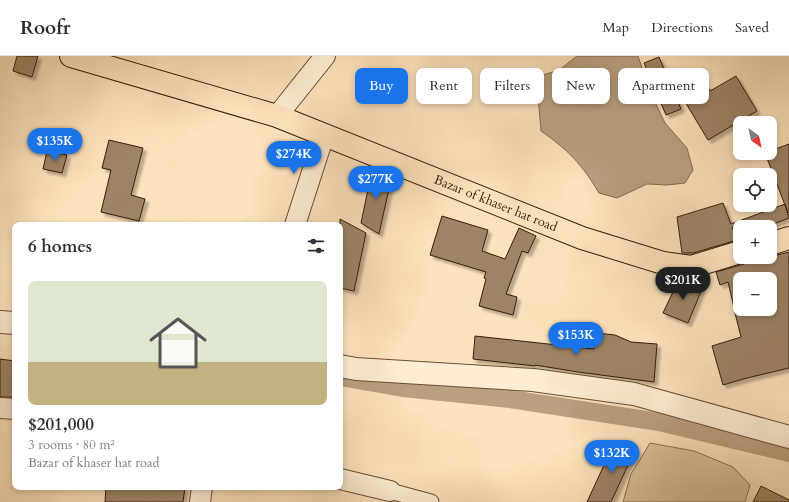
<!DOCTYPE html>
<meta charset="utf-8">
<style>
body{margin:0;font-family:Cardo,serif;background:#f7f7f7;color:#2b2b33;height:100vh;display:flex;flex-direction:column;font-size:15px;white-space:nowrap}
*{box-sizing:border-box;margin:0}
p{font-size:13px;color:#7c7c81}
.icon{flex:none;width:22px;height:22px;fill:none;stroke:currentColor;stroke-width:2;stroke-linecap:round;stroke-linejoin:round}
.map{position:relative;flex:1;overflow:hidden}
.panel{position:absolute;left:12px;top:166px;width:331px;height:268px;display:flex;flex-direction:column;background:#fff;border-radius:8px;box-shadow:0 2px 6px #0003}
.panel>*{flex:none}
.guide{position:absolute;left:355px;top:12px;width:374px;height:36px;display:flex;gap:8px}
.needle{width:26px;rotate:146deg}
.fabs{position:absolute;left:733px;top:60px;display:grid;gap:8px}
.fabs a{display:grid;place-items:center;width:44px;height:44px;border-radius:8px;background:#fff;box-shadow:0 2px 6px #0003;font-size:20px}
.price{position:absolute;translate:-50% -34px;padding:0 9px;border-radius:14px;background:#1a73e8;color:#fff;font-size:13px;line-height:26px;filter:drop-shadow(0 1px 2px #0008)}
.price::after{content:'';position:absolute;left:50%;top:24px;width:12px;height:9px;margin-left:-6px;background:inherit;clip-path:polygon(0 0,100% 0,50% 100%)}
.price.active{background:#222;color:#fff}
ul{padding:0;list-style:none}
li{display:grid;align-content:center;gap:8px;height:212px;padding:0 16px}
li span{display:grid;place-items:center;height:124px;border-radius:8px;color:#555}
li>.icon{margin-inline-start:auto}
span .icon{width:72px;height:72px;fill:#fffc;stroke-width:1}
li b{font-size:17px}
h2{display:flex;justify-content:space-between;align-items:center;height:48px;padding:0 16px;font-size:17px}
.tag{padding:0 14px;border-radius:8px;background:#fff;box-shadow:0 2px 6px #0003;font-size:14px;line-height:36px}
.tag.active{background:#1a73e8;color:#fff}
header{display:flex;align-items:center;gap:24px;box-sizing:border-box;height:56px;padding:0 20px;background:#fff;border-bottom:1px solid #e1e1e2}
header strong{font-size:19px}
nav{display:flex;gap:22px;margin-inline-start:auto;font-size:14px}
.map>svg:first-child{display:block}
.green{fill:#dbc29e;stroke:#887053}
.water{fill:#b9a07f;stroke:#846c4f}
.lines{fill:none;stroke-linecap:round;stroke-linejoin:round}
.canal{stroke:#b9a07f;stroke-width:18}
.building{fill:#9d8466;stroke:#351e08;filter:url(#shadow)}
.pedestrian-casing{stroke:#674f35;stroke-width:17}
.minor-casing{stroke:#674f35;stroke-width:22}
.tertiary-casing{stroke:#674f35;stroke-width:24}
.primary-casing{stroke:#351e08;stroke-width:24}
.pedestrian{stroke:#feedd4;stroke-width:15}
.minor{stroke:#feedd4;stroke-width:20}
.tertiary{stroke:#feedd4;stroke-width:22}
.primary{stroke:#fde3bd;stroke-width:22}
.labels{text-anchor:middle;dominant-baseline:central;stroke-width:3;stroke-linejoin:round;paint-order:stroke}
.street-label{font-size:13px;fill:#351e08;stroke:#feedd4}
</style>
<header>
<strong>Roofr</strong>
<nav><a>Map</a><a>Directions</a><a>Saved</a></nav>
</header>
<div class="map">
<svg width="789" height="446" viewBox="0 0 789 446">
<defs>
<filter id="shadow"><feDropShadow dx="3.5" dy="3.5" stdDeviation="1" flood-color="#0004"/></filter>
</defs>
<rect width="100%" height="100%" fill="#fde3bd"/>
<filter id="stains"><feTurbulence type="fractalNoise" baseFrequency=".005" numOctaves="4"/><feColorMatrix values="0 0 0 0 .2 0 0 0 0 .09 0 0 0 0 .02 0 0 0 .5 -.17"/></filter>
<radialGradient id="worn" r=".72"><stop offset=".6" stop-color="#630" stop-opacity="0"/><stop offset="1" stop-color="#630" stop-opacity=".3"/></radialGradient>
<path class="green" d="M650,387l44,8 39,16 17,18 -5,17h-122l8,-28z"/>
<path class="water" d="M577,0h61l12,36 15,31 22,25 6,22 -8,13 -18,2 -20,-1 -30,14 -18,-5c-17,-29 -31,-43 -58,-62l-4,-46 8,-11 13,-3z"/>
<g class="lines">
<path class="canal" d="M340,321l63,11 107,11 149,23 130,31"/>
</g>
<path class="building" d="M17,0h21l-6,21 -19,-6z
M659,1l22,52 -15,6 -22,-52z
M736,20l21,35 -49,29 -24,-40 23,-14 3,5z
M109,84l34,8 -12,47 14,4 -6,22 -38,-9 10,-42 -9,-2z
M789,88v68l-1,1 -23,-60h5v-2z
M47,95l20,4 -5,18 -19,-4z
M372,114l20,5 -13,59 -18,-11z
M723,147l8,21 54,-20 4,14 -23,9h-34l5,13 -44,13h-11l-5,-36z
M442,160l46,14 -6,21 23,8 14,-31 17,8 -8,17 -6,-2 -16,43 11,3 -4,18 -34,-9 7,-27 -2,-1 2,-6 -56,-17z
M340,163l26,14 -12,58 -14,-3z
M789,196v116l-46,11 -20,6 -11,-39 29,-9 -7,-28h36v-30h-30v29h-6l-6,-26 -8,3 -4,-13 28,-8 6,-5 5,-2h15z
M679,223l23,10 -14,34 -25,-10z
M597,277l18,2 16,7 26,2 -3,38 -76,-10 -43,-7v1l-62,-7 2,-23 119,13z
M0,303l15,2v36h-15z
M615,385l20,9 -24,52h-24z
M761,430l28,14v2h-36z
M106,431h79l-2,15h-78z"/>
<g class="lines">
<defs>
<path id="pedestrian" d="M390,435l41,11"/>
<path id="minor" d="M277,60l48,-60
M295,169l29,-90
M0,352l15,1
M340,423l50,12
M200,446l2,-15"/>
<path id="tertiary" d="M0,266l15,1
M340,310l16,3 177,11 101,14 155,43"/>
<g id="primary">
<path id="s1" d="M71,0l206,60 305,122 81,25 28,4 49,-15"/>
<path d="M770,188l19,-6"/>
</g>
</defs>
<use href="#pedestrian" class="pedestrian-casing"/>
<use href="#minor" class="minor-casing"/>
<use href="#tertiary" class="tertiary-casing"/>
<use href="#primary" class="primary-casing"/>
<use href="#pedestrian" class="pedestrian"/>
<use href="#minor" class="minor"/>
<use href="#tertiary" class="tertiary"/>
<use href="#primary" class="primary"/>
</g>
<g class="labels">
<g class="street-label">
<text stroke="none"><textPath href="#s1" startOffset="450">Bazar of khaser hat road</textPath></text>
</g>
</g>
<rect width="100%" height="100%" filter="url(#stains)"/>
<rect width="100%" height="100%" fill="url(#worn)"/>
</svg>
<div class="fabs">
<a><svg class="needle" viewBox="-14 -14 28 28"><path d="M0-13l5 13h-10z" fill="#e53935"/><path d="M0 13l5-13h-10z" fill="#7c7c81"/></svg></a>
<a><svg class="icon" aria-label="locate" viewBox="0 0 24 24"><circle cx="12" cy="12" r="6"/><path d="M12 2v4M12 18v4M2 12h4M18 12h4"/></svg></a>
<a>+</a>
<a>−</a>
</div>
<b class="price" style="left:55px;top:106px">$135K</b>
<b class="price" style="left:294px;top:119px">$274K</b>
<b class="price" style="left:376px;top:144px">$277K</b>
<b class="price active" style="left:683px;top:245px">$201K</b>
<b class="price" style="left:576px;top:300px">$153K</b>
<b class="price" style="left:612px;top:418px">$132K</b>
<div class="guide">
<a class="tag active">Buy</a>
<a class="tag">Rent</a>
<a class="tag">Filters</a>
<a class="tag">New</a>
<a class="tag">Apartment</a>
</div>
<section class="panel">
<h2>6 homes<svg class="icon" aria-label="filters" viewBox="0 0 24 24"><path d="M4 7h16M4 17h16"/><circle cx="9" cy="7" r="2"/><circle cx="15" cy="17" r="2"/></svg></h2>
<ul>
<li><span style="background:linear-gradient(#dfe7d0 65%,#c2b280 0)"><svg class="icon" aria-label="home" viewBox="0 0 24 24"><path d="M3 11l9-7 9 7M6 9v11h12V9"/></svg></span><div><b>$201,000</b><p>3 rooms · 80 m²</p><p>Bazar of khaser hat road</p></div></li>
</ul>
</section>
</div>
